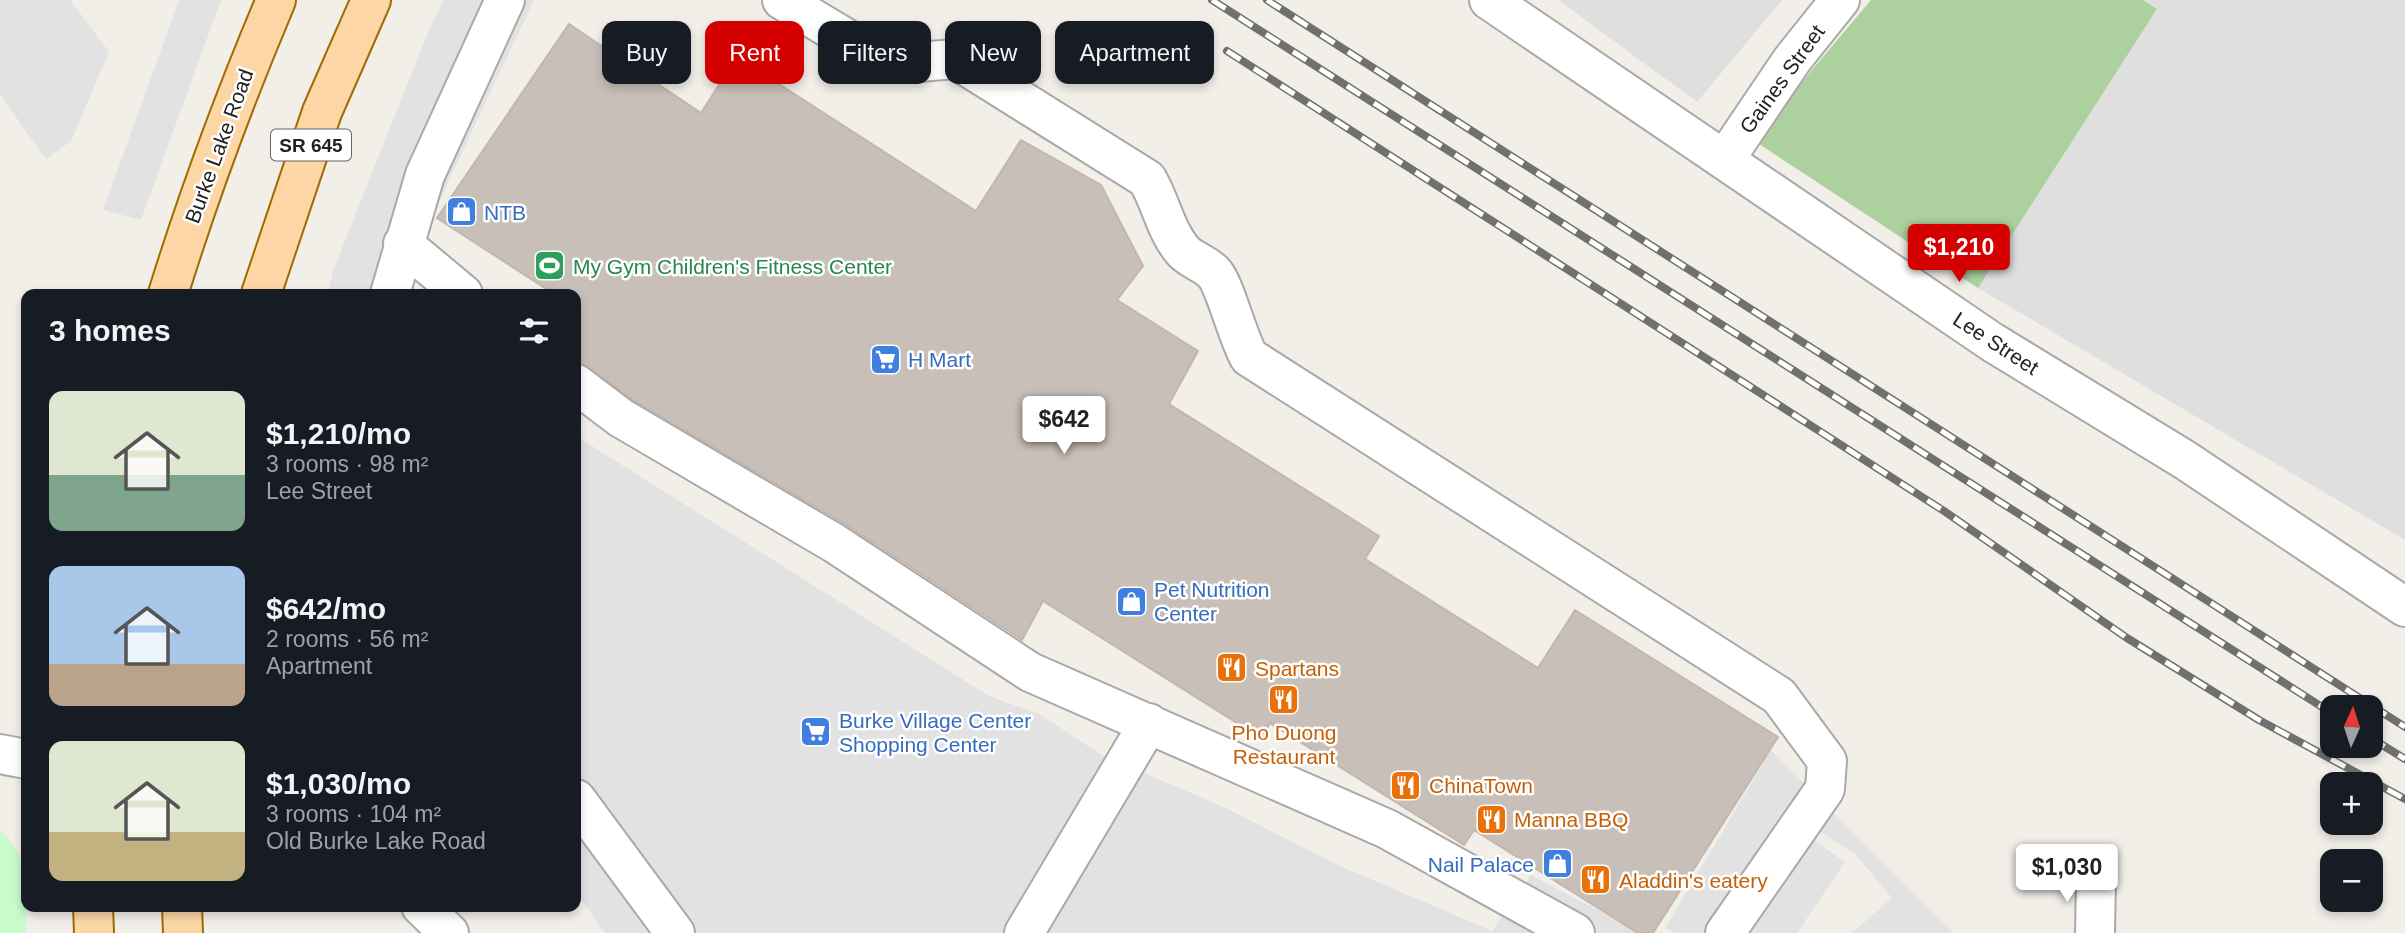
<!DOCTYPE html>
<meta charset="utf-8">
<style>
body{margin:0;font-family:Arial,sans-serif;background:#20242c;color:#f1f3f6;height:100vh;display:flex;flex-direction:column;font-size:26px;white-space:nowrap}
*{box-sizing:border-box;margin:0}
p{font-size:23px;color:#9ea1a6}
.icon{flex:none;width:38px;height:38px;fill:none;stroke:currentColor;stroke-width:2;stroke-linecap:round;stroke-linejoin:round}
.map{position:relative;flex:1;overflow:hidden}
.details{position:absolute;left:21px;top:289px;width:560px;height:623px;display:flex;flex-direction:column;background:#171b24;border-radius:14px;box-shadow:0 4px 10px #0003}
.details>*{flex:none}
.guide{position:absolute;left:602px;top:21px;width:665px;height:63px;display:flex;gap:14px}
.needle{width:46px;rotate:3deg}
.tools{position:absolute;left:2320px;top:695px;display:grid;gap:14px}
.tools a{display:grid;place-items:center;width:63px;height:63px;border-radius:14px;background:#171b24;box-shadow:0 4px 10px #0003;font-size:35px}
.price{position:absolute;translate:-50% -60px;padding:0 16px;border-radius:7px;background:#fff;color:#222;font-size:23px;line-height:46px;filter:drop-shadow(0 2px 4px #0008)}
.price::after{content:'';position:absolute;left:50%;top:42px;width:21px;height:16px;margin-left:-10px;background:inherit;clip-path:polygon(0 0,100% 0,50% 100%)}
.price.selected{background:#d40000;color:#fff}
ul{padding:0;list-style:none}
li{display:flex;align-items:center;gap:21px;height:175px;padding:0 28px}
li span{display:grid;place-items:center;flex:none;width:196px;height:140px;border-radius:14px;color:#555}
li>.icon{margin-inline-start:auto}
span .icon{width:84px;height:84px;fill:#fffc;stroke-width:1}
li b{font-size:30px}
h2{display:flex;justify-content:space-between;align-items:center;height:84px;padding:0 28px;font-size:30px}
.tag{padding:0 24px;border-radius:14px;background:#171b24;box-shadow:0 4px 10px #0003;font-size:24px;line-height:63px}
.tag.selected{background:#d40000;color:#fff}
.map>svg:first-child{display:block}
.residential{fill:#e0dfdf}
.forest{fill:#add19e}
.park{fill:#c8facc}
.parking{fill:#e2e2e2}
.building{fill:#c7bfb8;stroke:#c4b6ab;stroke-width:2}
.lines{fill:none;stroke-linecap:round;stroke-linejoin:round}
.minor-casing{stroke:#a9a9a9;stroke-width:42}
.major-casing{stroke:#a06b00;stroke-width:42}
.minor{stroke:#fff;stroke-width:38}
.major{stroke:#fcd6a4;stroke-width:38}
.rail-casing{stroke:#707070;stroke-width:8}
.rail{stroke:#fff;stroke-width:5;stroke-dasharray:16;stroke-linecap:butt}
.labels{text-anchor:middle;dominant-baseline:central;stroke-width:5;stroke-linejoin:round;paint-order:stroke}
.shield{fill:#fff;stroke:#646464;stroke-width:2}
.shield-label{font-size:19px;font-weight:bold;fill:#222}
.street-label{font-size:21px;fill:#222;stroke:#fff}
.shop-label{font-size:21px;fill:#366cbe;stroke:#fff;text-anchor:start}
.leisure-label{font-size:21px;fill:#27864d;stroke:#fff;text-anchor:start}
.food-label{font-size:21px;fill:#c56008;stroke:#fff;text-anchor:start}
</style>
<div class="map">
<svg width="2405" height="933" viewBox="0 0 2405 933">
<rect width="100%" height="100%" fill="#f2efe9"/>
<path class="residential" d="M1558,0h224l-85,102z
M2143,0h262v540l-427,-252 179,-279z"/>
<path class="forest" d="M1871,0h272l14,9 -179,279 -225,-148z"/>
<path class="park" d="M0,831c32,26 25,64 26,102h-26z"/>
<path class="parking" d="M0,0h70l39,52 -38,89 -25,18 -46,-64z
M179,0h42l-80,220 -38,-10z
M444,0h90l-126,267 7,27h-87l5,-23 97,-244z
M576,436l413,260 50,18 63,41 124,53 114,58 152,65 39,-56 111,58h-1037l-29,-41z
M1771,750l183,183h-102l40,-35 -37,-44 -36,-23 -4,10 30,21 -48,71h-122l-10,-5z"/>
<path class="building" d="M569,24l132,89 36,-56 239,154 45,-71 80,45 42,81 -26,34 81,51 -29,53 210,132 -14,23 173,109 37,-58 203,127 -125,196h-15l-164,-103 -10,15 -194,-122 -9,15 -218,-137 -21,39 -177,-116 -212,-124 -44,-33 -13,-4v-69h-22l-117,-76z"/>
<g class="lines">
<defs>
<path id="minor" d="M782,0l102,61 23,2 48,-4 192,120c14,23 18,51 36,72 8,9 23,13 31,22 11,12 23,63 35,84l530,339 48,65 -2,28 -100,144
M1489,0l503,342 193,118 220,147
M1725,159l67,-99 48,-60
M403,244l60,50
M390,294l35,-119 80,-175
M576,384l45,34 213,125 196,129 357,157 188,104
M0,754l26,5
M576,799l99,134
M421,906l28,27
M1024,933l125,-210
M2095,933l1,-53"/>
<path id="major" d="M168,294c31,-100 67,-197 108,-294
M261,294l61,-182 49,-112
M93,906l1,27
M182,906l1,27"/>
</defs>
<use href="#minor" class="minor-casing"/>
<use href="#major" class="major-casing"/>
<use href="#minor" class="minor"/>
<use href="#major" class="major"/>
<defs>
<path id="rail" d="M1212,0l1121,714
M1267,0l1138,727
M1227,51l717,460 183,127 132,82 146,79
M2371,738l34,21"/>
</defs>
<use href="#rail" class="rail-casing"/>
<use href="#rail" class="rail"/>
</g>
<defs>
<symbol id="shop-square" viewBox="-11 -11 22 22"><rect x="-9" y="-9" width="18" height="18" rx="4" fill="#3f7fe0" stroke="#fff"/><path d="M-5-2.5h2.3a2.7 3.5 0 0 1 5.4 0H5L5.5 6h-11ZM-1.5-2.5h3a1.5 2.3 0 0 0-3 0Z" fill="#fff"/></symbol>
<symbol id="stadium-square" viewBox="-11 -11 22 22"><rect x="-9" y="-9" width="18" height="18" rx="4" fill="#2e9e5b" stroke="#fff"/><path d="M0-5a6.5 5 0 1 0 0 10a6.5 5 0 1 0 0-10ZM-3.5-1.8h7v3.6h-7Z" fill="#fff"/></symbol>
<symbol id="supermarket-square" viewBox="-11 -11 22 22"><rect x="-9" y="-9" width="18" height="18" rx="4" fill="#3f7fe0" stroke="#fff"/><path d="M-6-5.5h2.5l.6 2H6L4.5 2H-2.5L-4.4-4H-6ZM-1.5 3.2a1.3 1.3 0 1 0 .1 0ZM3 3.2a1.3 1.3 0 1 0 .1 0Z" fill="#fff"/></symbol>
<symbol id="restaurant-square" viewBox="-11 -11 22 22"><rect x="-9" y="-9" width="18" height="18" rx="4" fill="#e8710a" stroke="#fff"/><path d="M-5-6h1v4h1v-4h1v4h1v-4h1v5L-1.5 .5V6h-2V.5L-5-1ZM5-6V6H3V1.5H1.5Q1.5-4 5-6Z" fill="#fff"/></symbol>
</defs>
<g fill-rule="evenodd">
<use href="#shop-square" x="444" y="194" width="35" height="35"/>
<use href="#stadium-square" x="532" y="248" width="35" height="35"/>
<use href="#supermarket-square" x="868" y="342" width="35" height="35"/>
<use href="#shop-square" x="1114" y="584" width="35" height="35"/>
<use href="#restaurant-square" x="1214" y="650" width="35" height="35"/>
<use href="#restaurant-square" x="1266" y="682" width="35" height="35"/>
<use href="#supermarket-square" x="798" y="714" width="35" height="35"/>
<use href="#restaurant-square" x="1388" y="768" width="35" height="35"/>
<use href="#restaurant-square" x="1474" y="802" width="35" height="35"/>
<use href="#shop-square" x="1540" y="846" width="35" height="35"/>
<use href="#restaurant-square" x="1578" y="862" width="35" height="35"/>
</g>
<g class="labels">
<rect class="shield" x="271" y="129.5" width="80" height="31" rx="5"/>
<g class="shield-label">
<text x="311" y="145">SR 645</text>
</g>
<g class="street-label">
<text transform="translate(1782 79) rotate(-54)">Gaines Street</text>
<text transform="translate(219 146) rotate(-70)">Burke Lake Road</text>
<text transform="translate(1996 343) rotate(33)">Lee Street</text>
</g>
<g class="shop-label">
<text x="484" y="212">NTB</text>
<text x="908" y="359">H Mart</text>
<text x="1154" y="589">Pet Nutrition<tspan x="1154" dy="24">Center</tspan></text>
<text x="839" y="720">Burke Village Center<tspan x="839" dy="24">Shopping Center</tspan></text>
<text x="1534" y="864" text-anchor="end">Nail Palace</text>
</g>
<g class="leisure-label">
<text x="573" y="266">My Gym Children's Fitness Center</text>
</g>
<g class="food-label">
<text x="1255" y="668">Spartans</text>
<text x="1284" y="732" text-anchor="middle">Pho Duong<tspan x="1284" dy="24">Restaurant</tspan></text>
<text x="1429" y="785">ChinaTown</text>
<text x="1514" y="819">Manna BBQ</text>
<text x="1619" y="880">Aladdin's eatery</text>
</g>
</g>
</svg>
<div class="tools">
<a><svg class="needle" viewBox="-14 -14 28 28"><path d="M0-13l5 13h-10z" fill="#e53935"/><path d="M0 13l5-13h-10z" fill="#9ea1a6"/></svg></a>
<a>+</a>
<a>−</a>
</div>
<b class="price selected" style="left:1959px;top:284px">$1,210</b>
<b class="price" style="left:1064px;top:456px">$642</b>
<b class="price" style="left:2067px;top:904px">$1,030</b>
<div class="guide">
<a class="tag">Buy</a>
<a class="tag selected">Rent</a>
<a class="tag">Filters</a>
<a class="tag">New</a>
<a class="tag">Apartment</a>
</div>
<section class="details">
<h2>3 homes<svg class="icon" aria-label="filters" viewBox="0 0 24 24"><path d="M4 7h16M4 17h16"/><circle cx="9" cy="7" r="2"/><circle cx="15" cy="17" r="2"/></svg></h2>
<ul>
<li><span style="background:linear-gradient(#dfe7d0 60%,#7fa58c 0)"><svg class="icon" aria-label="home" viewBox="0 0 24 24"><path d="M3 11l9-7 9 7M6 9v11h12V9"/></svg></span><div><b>$1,210/mo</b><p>3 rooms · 98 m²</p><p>Lee Street</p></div></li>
<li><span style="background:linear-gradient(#a9c7e8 70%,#b9a48a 0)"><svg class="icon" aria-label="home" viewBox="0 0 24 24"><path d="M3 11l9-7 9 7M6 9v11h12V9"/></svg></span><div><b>$642/mo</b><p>2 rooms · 56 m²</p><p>Apartment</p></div></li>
<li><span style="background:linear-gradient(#dfe7d0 65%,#c2b280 0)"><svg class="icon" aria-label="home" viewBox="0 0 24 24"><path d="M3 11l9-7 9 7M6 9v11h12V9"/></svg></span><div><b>$1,030/mo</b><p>3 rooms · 104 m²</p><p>Old Burke Lake Road</p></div></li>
</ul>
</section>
</div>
